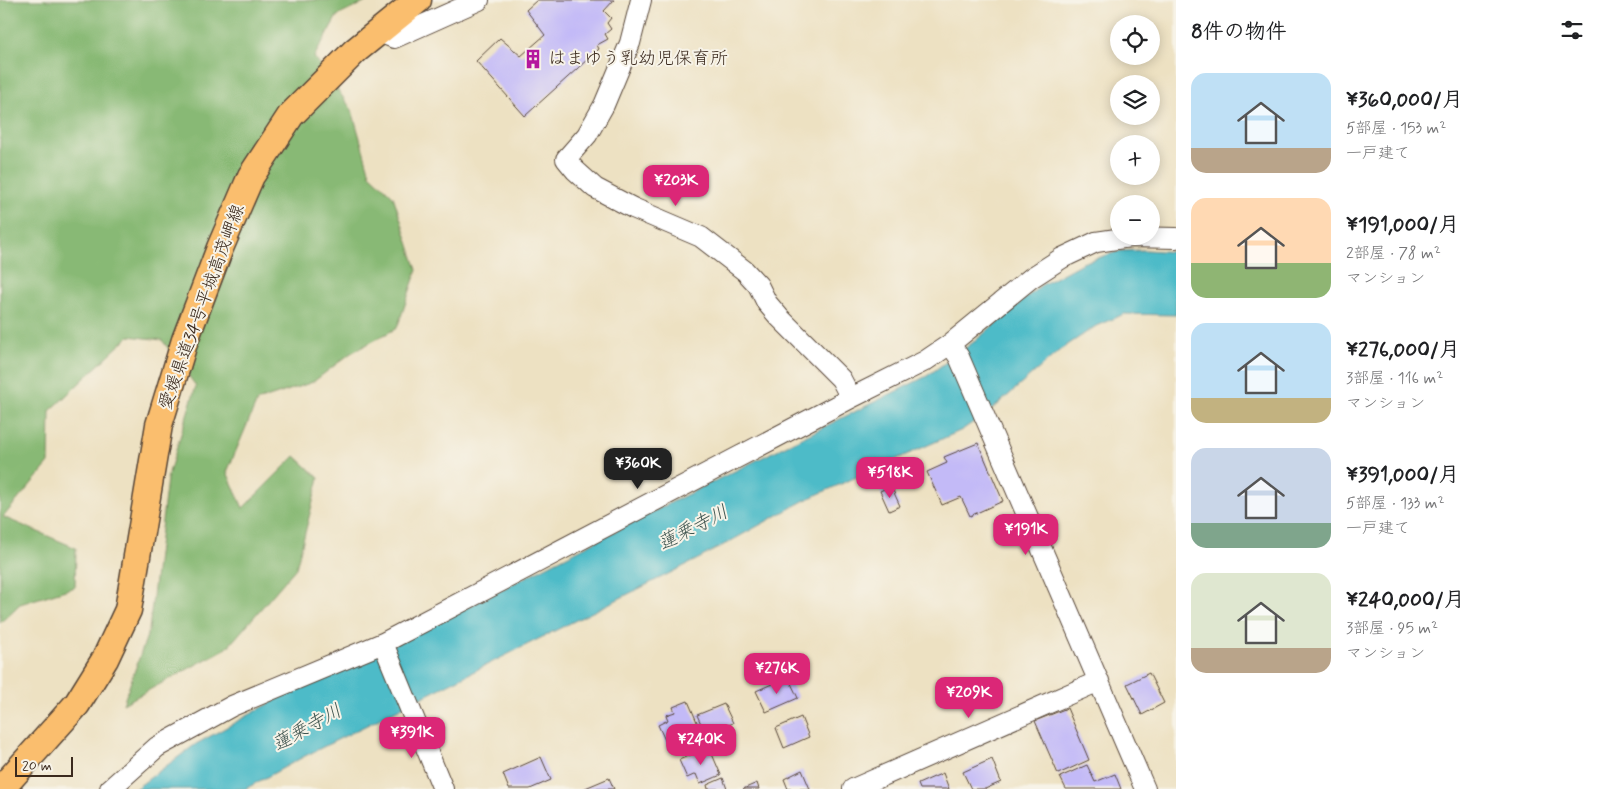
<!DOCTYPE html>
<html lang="ja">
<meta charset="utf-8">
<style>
body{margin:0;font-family:Mynerve,"Klee One",sans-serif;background:#f6f6f6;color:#202124;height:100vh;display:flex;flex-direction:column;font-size:19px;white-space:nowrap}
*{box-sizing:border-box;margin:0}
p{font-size:16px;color:#757577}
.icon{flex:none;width:28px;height:28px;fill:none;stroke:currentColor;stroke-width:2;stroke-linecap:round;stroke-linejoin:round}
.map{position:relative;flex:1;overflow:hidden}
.details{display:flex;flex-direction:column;background:#fff;width:425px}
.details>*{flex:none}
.fabs{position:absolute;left:1110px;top:15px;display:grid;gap:10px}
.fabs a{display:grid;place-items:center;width:50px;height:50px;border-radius:50%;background:#fff;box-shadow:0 2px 12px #0003;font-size:25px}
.scale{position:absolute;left:15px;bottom:12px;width:58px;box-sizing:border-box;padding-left:5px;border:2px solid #3b2a1e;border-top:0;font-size:14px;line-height:18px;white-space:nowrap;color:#3b2a1e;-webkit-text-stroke:4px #f7f3e8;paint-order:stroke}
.price{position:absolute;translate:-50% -42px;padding:0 11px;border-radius:10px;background:#db2777;color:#fff;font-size:16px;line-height:32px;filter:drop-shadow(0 1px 2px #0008)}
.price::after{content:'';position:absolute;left:50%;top:30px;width:15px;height:11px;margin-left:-8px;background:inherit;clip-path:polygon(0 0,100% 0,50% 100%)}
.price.current{background:#222;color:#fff}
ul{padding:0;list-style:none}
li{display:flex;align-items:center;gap:15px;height:125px;padding:0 15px}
li span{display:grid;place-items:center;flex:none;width:140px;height:100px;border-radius:15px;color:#555}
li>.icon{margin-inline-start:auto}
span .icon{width:60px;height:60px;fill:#fffc;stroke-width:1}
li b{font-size:21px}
h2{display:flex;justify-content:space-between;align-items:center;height:60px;padding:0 15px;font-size:21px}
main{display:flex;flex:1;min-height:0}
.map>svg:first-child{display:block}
.forest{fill:#88b974;stroke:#627249}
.water{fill:#4ebbc8;stroke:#447273}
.building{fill:#c3baf7}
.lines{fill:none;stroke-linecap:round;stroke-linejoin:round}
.minor-casing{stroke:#564537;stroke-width:22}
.major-casing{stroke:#564537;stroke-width:29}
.minor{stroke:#fff;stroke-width:20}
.major{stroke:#fabe6e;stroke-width:26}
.labels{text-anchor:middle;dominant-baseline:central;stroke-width:4;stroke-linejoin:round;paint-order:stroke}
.poi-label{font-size:18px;fill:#3b2a1e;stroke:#f7f3e8;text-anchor:start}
.street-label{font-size:18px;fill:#3b2a1e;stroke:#f7f3e8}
.water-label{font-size:19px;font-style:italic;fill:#415651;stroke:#f7f3e8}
</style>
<main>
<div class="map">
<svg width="1176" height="789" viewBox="0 0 1176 789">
<rect width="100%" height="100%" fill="#f7f3e8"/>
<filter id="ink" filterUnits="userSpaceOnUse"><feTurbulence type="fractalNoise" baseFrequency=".02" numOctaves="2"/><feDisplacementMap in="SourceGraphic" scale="10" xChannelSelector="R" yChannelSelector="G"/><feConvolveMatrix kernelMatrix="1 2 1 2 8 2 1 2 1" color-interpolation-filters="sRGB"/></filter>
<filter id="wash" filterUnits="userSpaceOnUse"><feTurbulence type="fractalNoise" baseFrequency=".0096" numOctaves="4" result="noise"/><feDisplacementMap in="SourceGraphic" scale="20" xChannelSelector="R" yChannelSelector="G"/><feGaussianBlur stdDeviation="1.12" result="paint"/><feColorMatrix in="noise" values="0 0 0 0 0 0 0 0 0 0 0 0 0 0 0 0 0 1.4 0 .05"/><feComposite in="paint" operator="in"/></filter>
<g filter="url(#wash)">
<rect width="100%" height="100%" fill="#ede1c2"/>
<path class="forest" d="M0,0h370l-33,16 -23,41 38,53 18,64 23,22 24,74 -20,58 -46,25 -38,29 -56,19 -30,71 16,36 52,-52 24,22 -23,90 -69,80 -104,56 26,-74 18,-151 29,-93 -34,-46 -33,-4 -79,75 -1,52 -46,54 73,31 -1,39 -55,17 -20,19z"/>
<path class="water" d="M1145,250l31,2v63l-52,-1 -28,12 -36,24 -65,57 -33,23 -157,70 -105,58 -395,198 -60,33h-110l61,-45 91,-50 48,-19 339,-174 253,-125 48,-35 65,-55 42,-23 38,-12z"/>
<g id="blocks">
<path class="building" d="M537,0h77l-10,11 7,7 -4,5 4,6 -6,5 3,5 -11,6 2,4 -74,67 -49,-55 24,-23 21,18 24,-21 -19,-25z
M978,443l25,58 -33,15 -9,-19 -19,8 -15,-33 20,-9 -3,-6z
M891,486l9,20 -11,5 -9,-20z
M1149,673l15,30 -22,12 -15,-31z
M788,677l10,21 -32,14 -10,-21z
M688,701l15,35 -33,15 -12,-26 10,-5 -2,-5 9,-3 -2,-5z
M724,704l9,19 -27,12 -9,-20z
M1067,708l22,52 -31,14 -23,-53z
M801,717l8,20 -25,11 -8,-20z
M709,747l12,28 -21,9 -4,-10 -9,4 -8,-18z
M541,757l10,23 -21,9h-21l-6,-15z
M992,759l9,23 -16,7h-14l-8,-17z
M1087,765l8,17 20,-8 6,15h-55l-6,-12z
M802,770l8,19h-22l-4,-10z
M943,773l6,16h-29l-2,-5z
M609,778l5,11h-31z
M723,778l4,11h-19l-1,-4z
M757,783l2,6h-16z"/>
</g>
</g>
<g filter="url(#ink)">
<use href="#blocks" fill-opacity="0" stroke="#564537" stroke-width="1"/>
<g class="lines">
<defs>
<path id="minor" d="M641,0l-11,43 -26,62 -17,30 -21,24 9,11 20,18 38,20 68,29 44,34 13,14 9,18 12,14 62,62 10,19
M379,32l15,6 85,-38
M950,344l9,13 186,432
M383,643l60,146
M110,789l47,-42 75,-41 151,-63 468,-245 74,-37 25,-17 81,-66 31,-20 34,-16 34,-5 46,1
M853,789l246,-108"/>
<path id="major" d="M1,789l76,-85 28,-45 23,-49 31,-185 26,-85 35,-92 31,-72 40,-61 64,-64 63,-51"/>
</defs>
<use href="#minor" class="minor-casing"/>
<use href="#major" class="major-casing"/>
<use href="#minor" class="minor"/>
<use href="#major" class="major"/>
</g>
</g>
<defs>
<symbol id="building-bare" viewBox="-9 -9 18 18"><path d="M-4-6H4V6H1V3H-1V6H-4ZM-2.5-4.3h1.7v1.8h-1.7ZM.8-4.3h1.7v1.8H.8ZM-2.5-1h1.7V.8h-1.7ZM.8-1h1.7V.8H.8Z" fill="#b5179e" stroke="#f7f3e8" stroke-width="2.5" paint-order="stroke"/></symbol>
</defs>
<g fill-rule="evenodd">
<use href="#building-bare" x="519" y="45" width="28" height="28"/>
</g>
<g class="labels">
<g class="poi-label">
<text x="548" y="59">はまゆう乳幼児保育所</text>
</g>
<g class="street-label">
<text transform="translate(202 307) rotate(-70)">愛媛県道34号平城高茂岬線</text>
</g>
<g class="water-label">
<text transform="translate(693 528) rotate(-27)">蓮乗寺川</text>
<text transform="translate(307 728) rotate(-29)">蓮乗寺川</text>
</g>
</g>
</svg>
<div class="fabs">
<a><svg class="icon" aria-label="locate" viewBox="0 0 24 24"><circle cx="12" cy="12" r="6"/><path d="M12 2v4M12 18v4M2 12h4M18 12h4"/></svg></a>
<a><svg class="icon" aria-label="layers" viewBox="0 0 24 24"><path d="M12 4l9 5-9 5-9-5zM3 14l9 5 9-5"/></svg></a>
<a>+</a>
<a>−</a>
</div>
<div class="scale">20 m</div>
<b class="price" style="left:676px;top:207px">¥203K</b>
<b class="price current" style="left:638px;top:490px">¥360K</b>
<b class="price" style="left:890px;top:499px">¥518K</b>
<b class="price" style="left:1026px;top:556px">¥191K</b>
<b class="price" style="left:777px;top:695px">¥276K</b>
<b class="price" style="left:969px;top:719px">¥209K</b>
<b class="price" style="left:412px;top:759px">¥391K</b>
<b class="price" style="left:701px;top:766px">¥240K</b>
</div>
<section class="details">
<h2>8件の物件<svg class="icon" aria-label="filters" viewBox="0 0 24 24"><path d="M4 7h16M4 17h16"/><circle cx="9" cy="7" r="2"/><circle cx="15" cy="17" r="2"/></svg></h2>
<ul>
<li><span style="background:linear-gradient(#bfe0f5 75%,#b9a48a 0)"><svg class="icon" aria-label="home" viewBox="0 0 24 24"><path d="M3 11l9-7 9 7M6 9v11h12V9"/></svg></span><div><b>¥360,000/月</b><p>5部屋 · 153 m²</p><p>一戸建て</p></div></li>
<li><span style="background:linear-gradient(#ffd9b3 65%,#8fb573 0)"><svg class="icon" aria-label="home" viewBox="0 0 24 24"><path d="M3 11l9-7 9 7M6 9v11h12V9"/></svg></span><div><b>¥191,000/月</b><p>2部屋 · 78 m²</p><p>マンション</p></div></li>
<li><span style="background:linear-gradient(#bfe0f5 75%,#c2b280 0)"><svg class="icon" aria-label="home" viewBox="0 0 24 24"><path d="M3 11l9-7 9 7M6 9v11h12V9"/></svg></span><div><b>¥276,000/月</b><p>3部屋 · 116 m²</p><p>マンション</p></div></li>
<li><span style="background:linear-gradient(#c9d6e8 75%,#7fa58c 0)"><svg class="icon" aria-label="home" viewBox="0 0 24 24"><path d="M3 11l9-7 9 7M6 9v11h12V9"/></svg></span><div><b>¥391,000/月</b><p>5部屋 · 133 m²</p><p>一戸建て</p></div></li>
<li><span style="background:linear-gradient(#dfe7d0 75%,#b9a48a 0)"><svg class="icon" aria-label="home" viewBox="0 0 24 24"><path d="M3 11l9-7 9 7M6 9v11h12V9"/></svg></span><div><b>¥240,000/月</b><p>3部屋 · 95 m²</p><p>マンション</p></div></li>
</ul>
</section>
</main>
